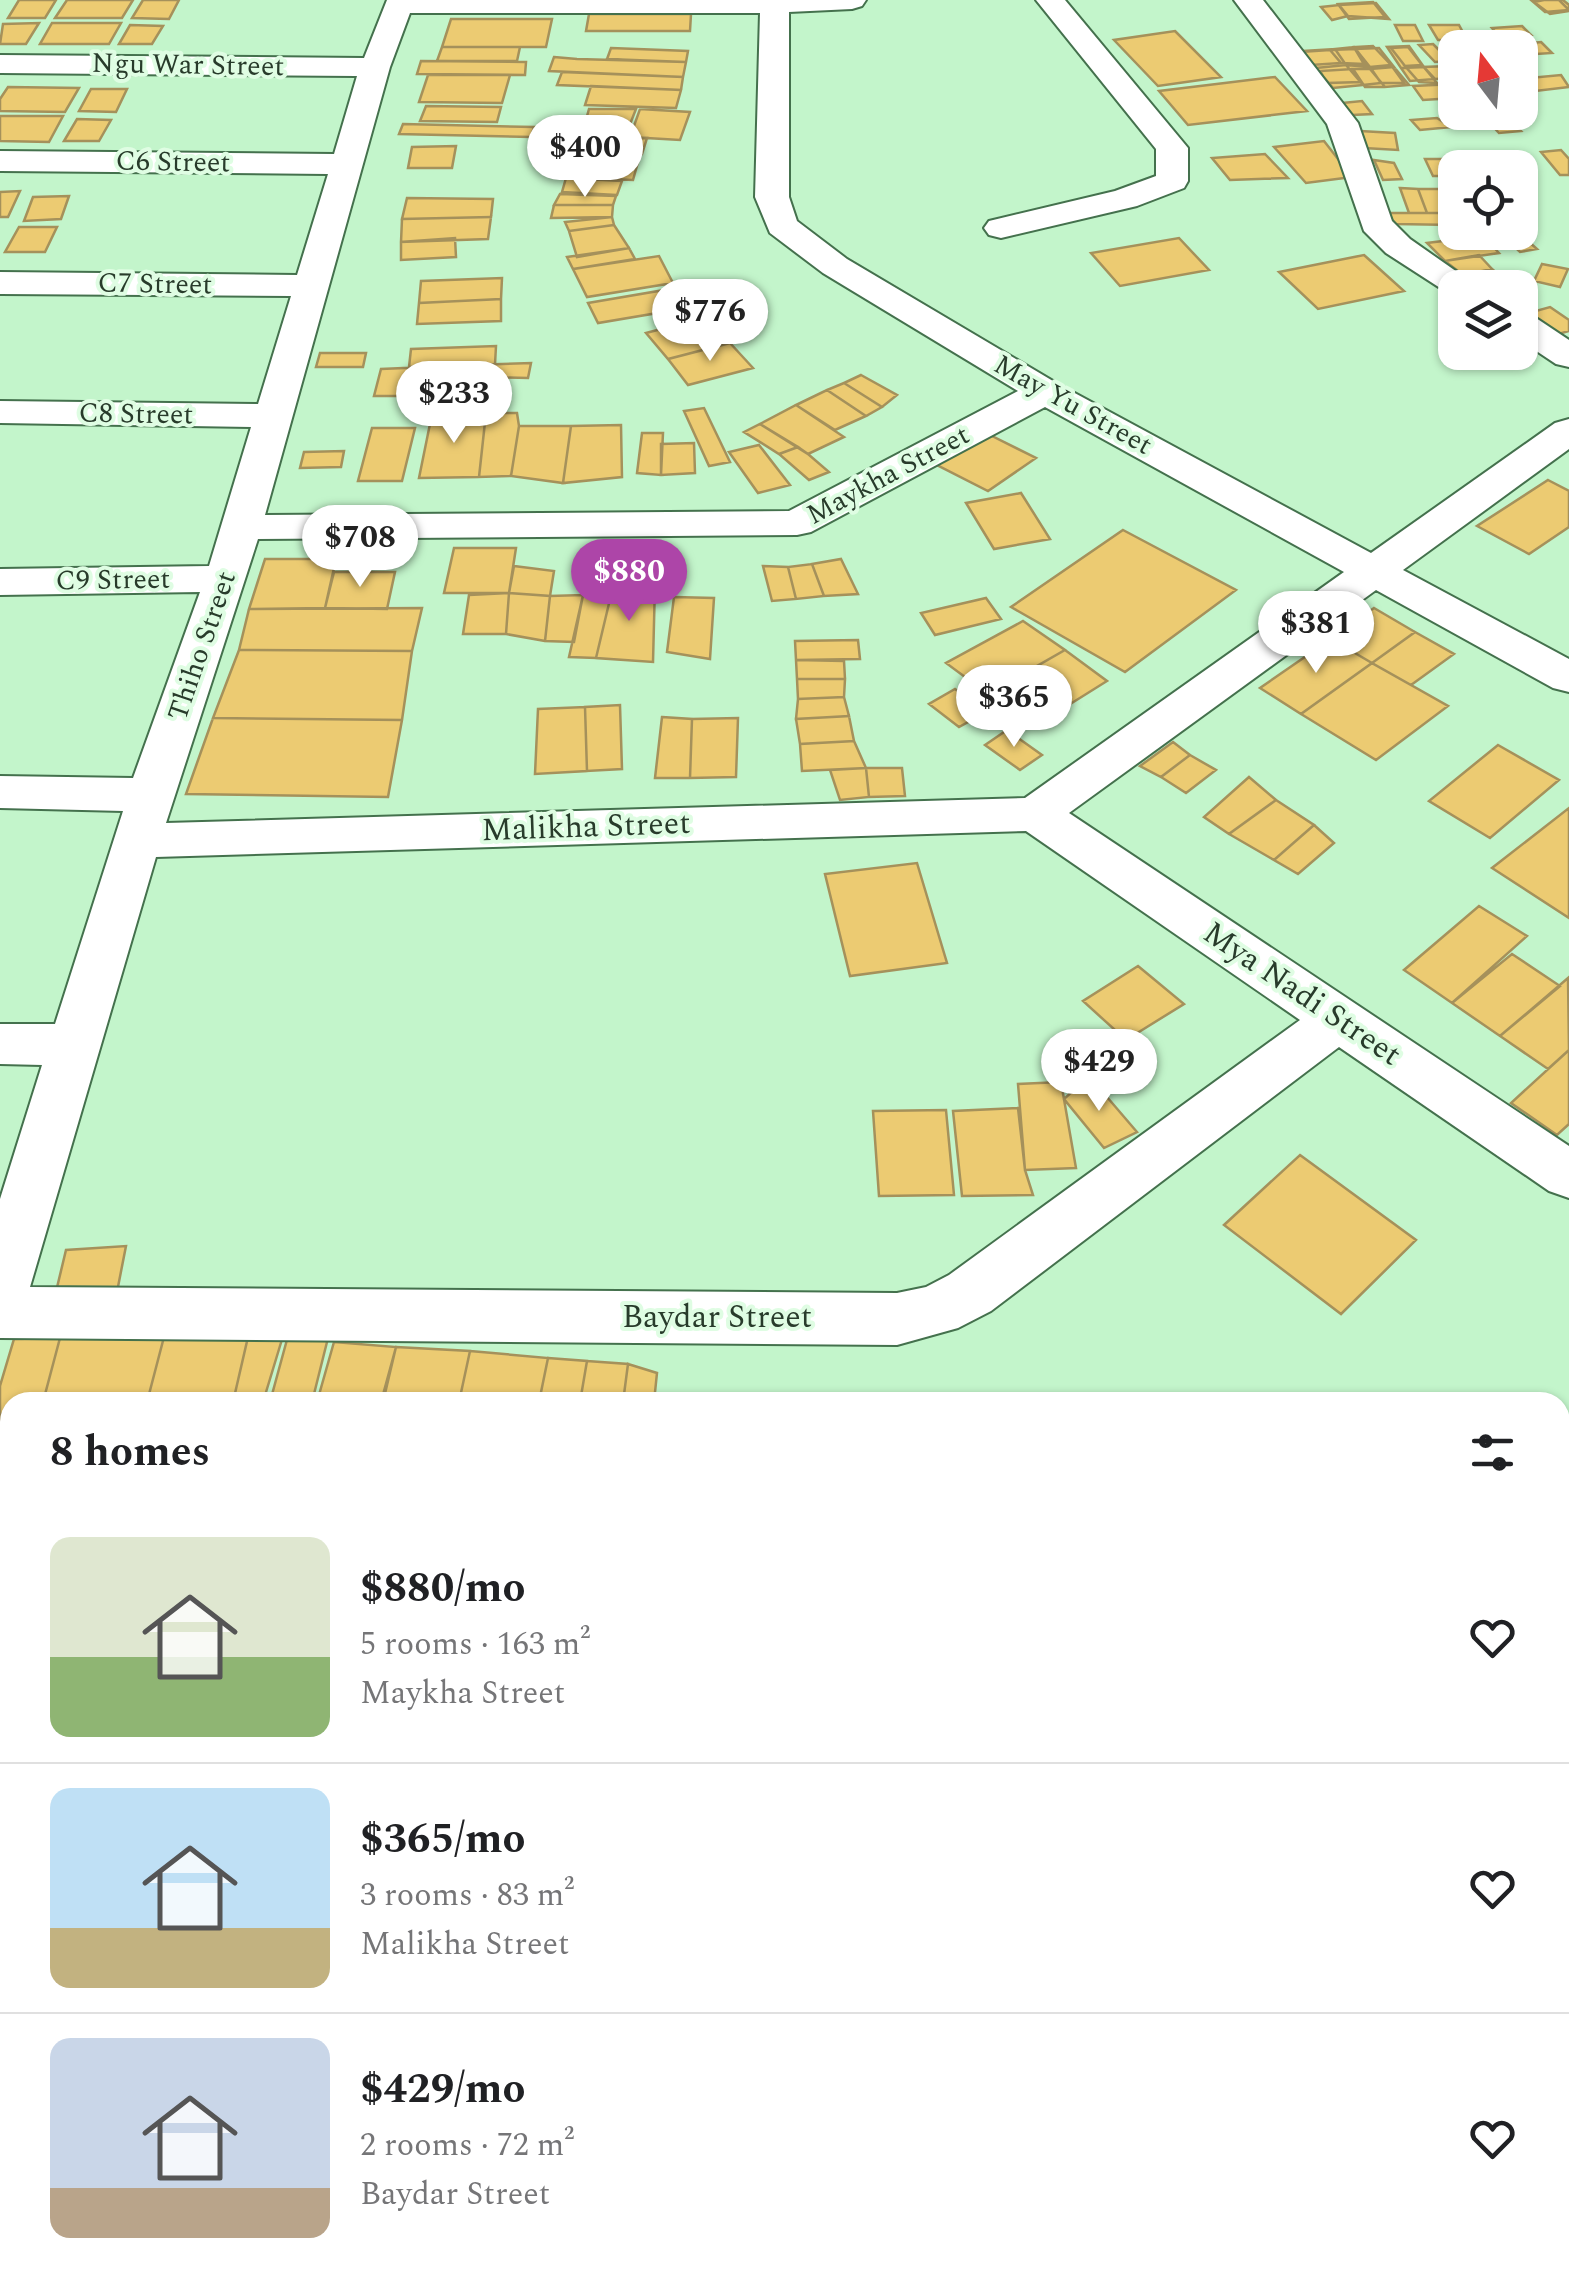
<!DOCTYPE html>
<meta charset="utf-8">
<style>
body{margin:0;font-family:Spectral,serif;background:#f2f2f2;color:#202124;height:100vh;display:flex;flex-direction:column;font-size:38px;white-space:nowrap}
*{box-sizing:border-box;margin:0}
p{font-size:32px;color:#757577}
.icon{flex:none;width:55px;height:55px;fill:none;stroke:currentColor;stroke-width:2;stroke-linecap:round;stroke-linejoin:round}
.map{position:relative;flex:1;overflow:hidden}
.details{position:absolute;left:0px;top:1392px;width:1570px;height:892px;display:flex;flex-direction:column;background:#fff;border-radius:30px 30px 0 0;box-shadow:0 2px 8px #0004}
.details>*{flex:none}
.needle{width:65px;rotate:344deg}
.controls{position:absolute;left:1438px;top:30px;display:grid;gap:20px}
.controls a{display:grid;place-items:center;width:100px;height:100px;border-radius:20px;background:#fff;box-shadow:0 2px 8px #0004;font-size:50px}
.price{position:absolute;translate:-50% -85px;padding:0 22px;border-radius:35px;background:#fff;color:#222;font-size:32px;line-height:65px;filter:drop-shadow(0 2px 5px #0008)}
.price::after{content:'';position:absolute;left:50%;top:60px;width:30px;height:22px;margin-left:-15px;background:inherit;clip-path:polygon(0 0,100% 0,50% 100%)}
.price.current{background:#ad45a8;color:#fff}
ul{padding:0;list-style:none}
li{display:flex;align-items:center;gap:30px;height:250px;padding:0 50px}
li+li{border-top:2px solid #e0e0e0}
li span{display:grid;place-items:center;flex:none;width:280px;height:200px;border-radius:20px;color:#555}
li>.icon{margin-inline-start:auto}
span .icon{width:120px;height:120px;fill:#fffc;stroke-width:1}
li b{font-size:42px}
h2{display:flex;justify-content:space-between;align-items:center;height:120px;padding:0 50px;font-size:42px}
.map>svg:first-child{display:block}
.building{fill:#eccb72;stroke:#a5915b;stroke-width:2.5}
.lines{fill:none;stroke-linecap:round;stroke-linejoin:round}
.service-casing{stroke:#44714d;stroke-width:4}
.minor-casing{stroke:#44714d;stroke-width:4}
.service{fill:#fff;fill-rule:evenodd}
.minor{fill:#fff;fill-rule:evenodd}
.labels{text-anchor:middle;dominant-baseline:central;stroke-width:8;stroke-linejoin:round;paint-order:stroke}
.far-street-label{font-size:28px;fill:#283b2b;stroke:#dffde3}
.street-label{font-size:32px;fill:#283b2b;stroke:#dffde3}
</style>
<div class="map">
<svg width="1569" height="2284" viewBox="0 0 1569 2284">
<rect width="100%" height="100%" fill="#c3f5cb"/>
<path class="building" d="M19,0h37l-11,18h-37z
M67,0h66l-11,18h-67z
M143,0h36l-10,19 -37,-1z
M1531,0h28l10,10 -24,2z
M1544,0h19l6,5v6l-19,3 -16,-12z
M1373,2l12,15 -36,2 -11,-15z
M1376,3l13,16 -41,-3 -9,-11z
M1339,5l9,11 -16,4 -11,-13z
M589,14h102l-1,17h-104z
M451,19h101l-6,28h-104z
M39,23l-13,21h-26l3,-20z
M52,23h69l-12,21h-69z
M130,25l33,1 -11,18h-33z
M1395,25h20l8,16h-20z
M1429,25h30l8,15h-29z
M1522,26l9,9 -31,2 -8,-9z
M1175,31l46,46 -63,9 -44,-46z
M1541,42l11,11 -32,2v-7l-18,-2z
M1433,44l17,17 -15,1 -16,-17z
M1373,46l18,19 -21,2 -16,-20z
M1409,46l15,21 -23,1 -14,-21z
M442,47h78l-3,14h-80z
M1354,47l16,20 -24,-2 -11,-16z
M1408,47l14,18 -17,1 -14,-18z
M611,48l77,3 -2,11 -79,-3z
M1379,48l15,19 -24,2 -15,-20z
M1335,49l11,16 -30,3 -15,-17z
M1355,49l9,15 -23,-1 -11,-13z
M1330,50l11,13 -30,2 -11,-13z
M554,57l23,2 109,3 -3,15 -134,-6z
M421,61l105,1 -1,13 -108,-1z
M1346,65l24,2 11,16 -18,2z
M1346,65l17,20 -30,3 -17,-20z
M1391,65l13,18h-23l-11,-16z
M1422,65l15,18 -18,-1 -14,-16z
M1449,66l6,12 -20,1 -11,-12z
M1394,67l15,18 -24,2 -15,-18z
M1424,67l11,12 -25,2 -9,-13z
M1353,69h17l15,18h-20z
M1353,69l8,13 -34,1 -7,-12z
M562,72l121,5 -2,13 -124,-5z
M428,75h82l-8,28 -83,-1z
M1561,75l8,12 -42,5 -7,-7v-6z
M1275,77l32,34 -119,14 -29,-34z
M1455,84v14l-32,2 -10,-14z
M591,86l90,4 -5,18 -91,-3z
M8,87l71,1 -14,24 -65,-1v-12z
M91,89h36l-11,23 -37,-1z
M1362,101l10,13 -20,1 -10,-12z
M426,106l75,1 -4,15 -77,-1z
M589,109h47l-11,28 -43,-3z
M640,109l50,3 -10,28 -50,-3z
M0,116h63l-14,26 -49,-1z
M1437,118l14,9 -31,3 -9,-10z
M1509,118l12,13 -22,2 -12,-13z
M77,119l34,1 -12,21h-35z
M403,124l131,3 -3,10 -132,-3z
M1360,131l35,2 3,17 -34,-2z
M583,135l43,4 21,-1 -5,16 -64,-3z
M1324,141l28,36 -46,6 -32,-36z
M456,146l-4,22h-44l4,-21z
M1561,150l8,9v16h-9l-19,-23z
M576,152l64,3 -7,25 -67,-3z
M1265,154l23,24 -58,2 -18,-22z
M1484,158h26l8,10h-28z
M1484,158l6,10h-35l-1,8 -9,-17z
M1425,159h20l9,17h-21z
M1374,160l20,3 8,16 -19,1z
M566,178l56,3 -5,14 -55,-3z
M1400,188l18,1 9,24h-18z
M1418,189h23l8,24h-22z
M20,191l-12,26h-8v-25z
M560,194l56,2 -3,9h-59z
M69,196l-8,23 -37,2 9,-24z
M407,198l86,1 -2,18 -89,2z
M554,205h59l-1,12 -61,1z
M1386,213h63l5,12 -58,-1z
M491,217l-3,22 -87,3 1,-23z
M612,217l2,8 -45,6 -4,-9z
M614,225l15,23 -52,9 -8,-26z
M19,227h38l-12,25h-40z
M1499,232h19l19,17 -17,3z
M1483,236l16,17 -54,8 -18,-18z
M455,238l1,19 -55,3v-18z
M1179,238l30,32 -89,16 -29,-33z
M629,248l6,11 -62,10 -6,-12z
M1364,255l40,36 -86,18 -39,-37z
M1479,255l13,14 -29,6 -18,-14z
M659,256l14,27 -86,14 -14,-28z
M1542,264l26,5 -8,18 -26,-6z
M1492,269l20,17 -35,2 -14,-13z
M502,278l-1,21 -82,4 2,-22z
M682,287l11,20 -95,16 -10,-20z
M501,299v22l-84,3 2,-21z
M1550,307l19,13v11l-14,4 -30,-21z
M707,317l23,26 -62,16 -22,-26z
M730,343l23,25 -65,17 -20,-26z
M496,346l-1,18 -86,3 2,-18z
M320,353h46l-3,14h-47z
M531,363l-3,15 -52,-1 -3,-12z
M473,365l-1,31h-98l7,-27z
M861,375l36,20 -15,12 -38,-24z
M844,383l38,24 -16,9 -39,-26z
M827,390l39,26 -31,14 -39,-25z
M796,405l48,32 -36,17 -48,-30z
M704,408l26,54 -21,4 -25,-55z
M486,413l-7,64 -60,1 13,-64z
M486,413h31l2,13 -8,50 -32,1z
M760,424l38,23 -19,7 -35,-22z
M621,425l1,52 -59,6 8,-57z
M519,426h52l-8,57 -52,-7z
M372,428h43l-13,53h-44z
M642,433h21l-2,42 -24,-2z
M986,433l50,25 -48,33 -51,-26z
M694,443l1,30 -34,2v-31z
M759,445l31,40 -32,8 -29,-41z
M798,447l10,7 21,18 -20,8 -30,-26z
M344,451l-3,16 -41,1 4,-16z
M1548,480l21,11v36l-40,27 -52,-28z
M1021,493l29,46 -56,10 -28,-46z
M1123,530l113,60 -111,82 -114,-65z
M454,548h62l-7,45h-65z
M265,559h71l-11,49 -76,1z
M841,559l17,35 -34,2 -12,-32z
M812,564l12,32 -28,3 -8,-32z
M514,566l40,5 -4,25 -41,-3z
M763,566l25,1 8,32 -24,2z
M334,572h61l-8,37 -62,-1z
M655,584l-2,78 -57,-4 15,-63 -5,-10z
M509,593l41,3 -5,45 -39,-7z
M509,593l-3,41h-43l6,-39z
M583,595h28l-15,63 -27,-1z
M583,595l-9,47 -29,-1 5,-45z
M674,597l40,1 -4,61 -43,-7z
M986,598l15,21 -66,16 -14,-22z
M422,608l-10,43 -173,-1 10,-41z
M1374,608l41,24 -43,31 -41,-24z
M1023,621l42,29 -77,44 -42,-31z
M1415,632l39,22 -43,31 -39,-22z
M1331,639l41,24 -71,51 -41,-26z
M858,640l2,19 -64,1 -1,-19z
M239,650l173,1 -10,69 -189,-2z
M1065,650l42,31 -72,45 -47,-32z
M796,660l48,1 1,18h-48z
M1372,663l76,43 -72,54 -75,-46z
M797,679h48l-1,18 -46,2z
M955,689l31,23 -27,15 -30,-23z
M844,697l5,19 -53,3 2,-20z
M620,705l2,64 -35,2 -2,-64z
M585,707l2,64 -52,3 3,-65z
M849,716l5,25 -54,3 -4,-25z
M662,717l30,2 -2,59h-35z
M213,718l189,2 -14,77 -202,-3z
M738,718l-2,59 -46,1 2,-59z
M1007,730l35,25 -22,15 -35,-25z
M854,741l12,27 -64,3 -2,-27z
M1173,742l17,13 -29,22 -21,-11z
M1498,745l61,35 -69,58 -61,-37z
M1190,755l26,15 -30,23 -25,-16z
M866,768l3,29 -29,3 -10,-30z
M866,768h36l3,28 -36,1z
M1249,777l27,23 -47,34 -25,-17z
M1276,800l38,25 -40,35 -45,-26z
M1569,808v110l-77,-50z
M1314,825l20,18 -36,31 -24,-14z
M917,863l30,100 -97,13 -25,-102z
M1479,906l48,30 -75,67 -48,-33z
M1512,954l48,32 -60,50 -48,-33z
M1138,966l46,38 -58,36 -43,-39z
M1568,978l1,72 -21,19 -48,-33z
M1569,1050v74l-12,11 -46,-32z
M1089,1076l48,56 -33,16 -40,-49z
M1061,1082l15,86 -51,2 -7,-86z
M1018,1108l7,62 8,25 -71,1 -9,-85z
M946,1110l8,85 -75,1 -6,-85z
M1300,1155l116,85 -75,74 -117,-89z
M126,1246l-10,51 -62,3 12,-50z
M283,1336l-20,66h-30l15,-65z
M288,1336l40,2 -16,64h-42z
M164,1337h84l-15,65h-86z
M164,1337l-17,65h-104l17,-64z
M60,1338l-17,64h-33v11l-10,1v-28l14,-47z
M334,1342l62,5 -15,55h-64z
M396,1347l74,4 -11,51h-76z
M470,1351l78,7 -9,44h-80z
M548,1358l39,3 -7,41h-41z
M587,1361l41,3 -5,38h-43z
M628,1364l29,9 -3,29h-31z
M10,1413v89l-10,1v-89z
M10,1502v79h-10v-78z
M0,1581h10v66l-10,1z
M10,1749v10l-10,37v-46z
M1560,2157l9,3v124h-83l1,-9h73z"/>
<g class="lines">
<defs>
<path id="service" d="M910,2275h52v9h-52z"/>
<path id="minor" d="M387,0h479l-4,6 -10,3 -63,3v185l8,24 50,38 211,125 313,169 184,-130 14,-4v30l-166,121 166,89v33l-16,-4 -177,-98 -307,223 500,333v52l-20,-7 -210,-144 -348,264 -33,17 -61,17 -897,-7v-139l42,-134 -42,-1v-40h55l68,-213 -123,-3v-32l133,2 67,-186 -200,3v-26l209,-3 42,-139 -251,-4v-22l258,3 33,-108 -291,-2v-22l297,3 31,-101 -328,-3v-20l334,3 23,-78 -357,-3v-18l364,3zM410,13h350l-5,184 15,36 53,40 195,118 -229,120 -524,4 125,-448zM1045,407l299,165 -319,226 -859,25 92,-284 539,-4 14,-3zM1026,831l274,189 -351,255 -23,12 -29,6 -867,-6 126,-430z
M1036,0h29l123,148v33l-4,7 -47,18 -136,32 -12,-3 -5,-7 5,-7 126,-30 41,-15v-27z
M1234,0h29l95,123 34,98 18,18 70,49h-25v9l-4,-2 -65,-42 -22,-22 -37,-107z
M1520,313l13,3 36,24v27l-13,-3 -36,-24z
M1569,1644v74l-9,4v-75z
M1560,1775l9,3v75l-9,-3z
M0,1969h10v76h-10z
M491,2275h82v9h-82z"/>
</defs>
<use href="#service" class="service-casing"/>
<use href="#minor" class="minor-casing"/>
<use href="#service" class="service"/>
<use href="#minor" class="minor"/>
</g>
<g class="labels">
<g class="far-street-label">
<text transform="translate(188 65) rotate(1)">Ngu War Street</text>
<text transform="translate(173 162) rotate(1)">C6 Street</text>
<text transform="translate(155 284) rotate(1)">C7 Street</text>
<text transform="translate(1073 405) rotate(29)">May Yu Street</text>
<text transform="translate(136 414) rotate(1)">C8 Street</text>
<text transform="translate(888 475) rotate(-28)">Maykha Street</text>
<text transform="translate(113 580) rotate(-1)">C9 Street</text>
<text transform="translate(202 646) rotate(-71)">Thiho Street</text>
</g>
<g class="street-label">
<text transform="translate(586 827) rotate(-2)">Malikha Street</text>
<text transform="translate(1302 994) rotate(34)">Mya Nadi Street</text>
<text x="717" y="1317">Baydar Street</text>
</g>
</g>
</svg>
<div class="controls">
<a><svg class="needle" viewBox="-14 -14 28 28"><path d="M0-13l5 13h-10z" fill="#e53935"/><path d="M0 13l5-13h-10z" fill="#757577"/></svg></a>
<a><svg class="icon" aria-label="locate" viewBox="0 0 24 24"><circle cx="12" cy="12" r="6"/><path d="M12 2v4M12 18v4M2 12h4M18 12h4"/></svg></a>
<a><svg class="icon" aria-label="layers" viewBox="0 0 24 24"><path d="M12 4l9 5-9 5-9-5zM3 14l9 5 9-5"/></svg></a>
</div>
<b class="price" style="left:585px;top:200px">$400</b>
<b class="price" style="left:710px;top:364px">$776</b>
<b class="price" style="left:454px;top:446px">$233</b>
<b class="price" style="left:360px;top:590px">$708</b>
<b class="price current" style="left:629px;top:624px">$880</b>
<b class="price" style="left:1316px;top:676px">$381</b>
<b class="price" style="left:1014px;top:750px">$365</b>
<b class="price" style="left:1099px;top:1114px">$429</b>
<section class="details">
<h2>8 homes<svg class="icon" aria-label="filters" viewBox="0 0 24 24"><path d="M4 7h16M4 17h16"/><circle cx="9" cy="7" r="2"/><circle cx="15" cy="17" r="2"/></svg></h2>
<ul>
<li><span style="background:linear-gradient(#dfe7d0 60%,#8fb573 0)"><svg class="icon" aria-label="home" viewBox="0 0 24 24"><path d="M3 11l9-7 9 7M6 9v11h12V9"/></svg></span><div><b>$880/mo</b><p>5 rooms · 163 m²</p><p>Maykha Street</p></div><svg class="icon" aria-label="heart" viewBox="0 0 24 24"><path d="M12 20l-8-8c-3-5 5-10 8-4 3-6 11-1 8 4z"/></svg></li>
<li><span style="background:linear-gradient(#bfe0f5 70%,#c2b280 0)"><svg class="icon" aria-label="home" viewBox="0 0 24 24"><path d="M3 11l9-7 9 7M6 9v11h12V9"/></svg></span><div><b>$365/mo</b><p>3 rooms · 83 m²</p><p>Malikha Street</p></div><svg class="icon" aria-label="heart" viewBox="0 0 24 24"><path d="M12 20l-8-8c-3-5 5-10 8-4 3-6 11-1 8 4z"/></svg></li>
<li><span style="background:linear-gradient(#c9d6e8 75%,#b9a48a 0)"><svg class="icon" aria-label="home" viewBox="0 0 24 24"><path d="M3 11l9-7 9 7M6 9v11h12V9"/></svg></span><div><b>$429/mo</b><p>2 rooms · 72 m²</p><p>Baydar Street</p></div><svg class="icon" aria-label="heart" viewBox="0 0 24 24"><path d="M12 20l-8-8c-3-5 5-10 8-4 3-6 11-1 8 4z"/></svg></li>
</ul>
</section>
</div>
